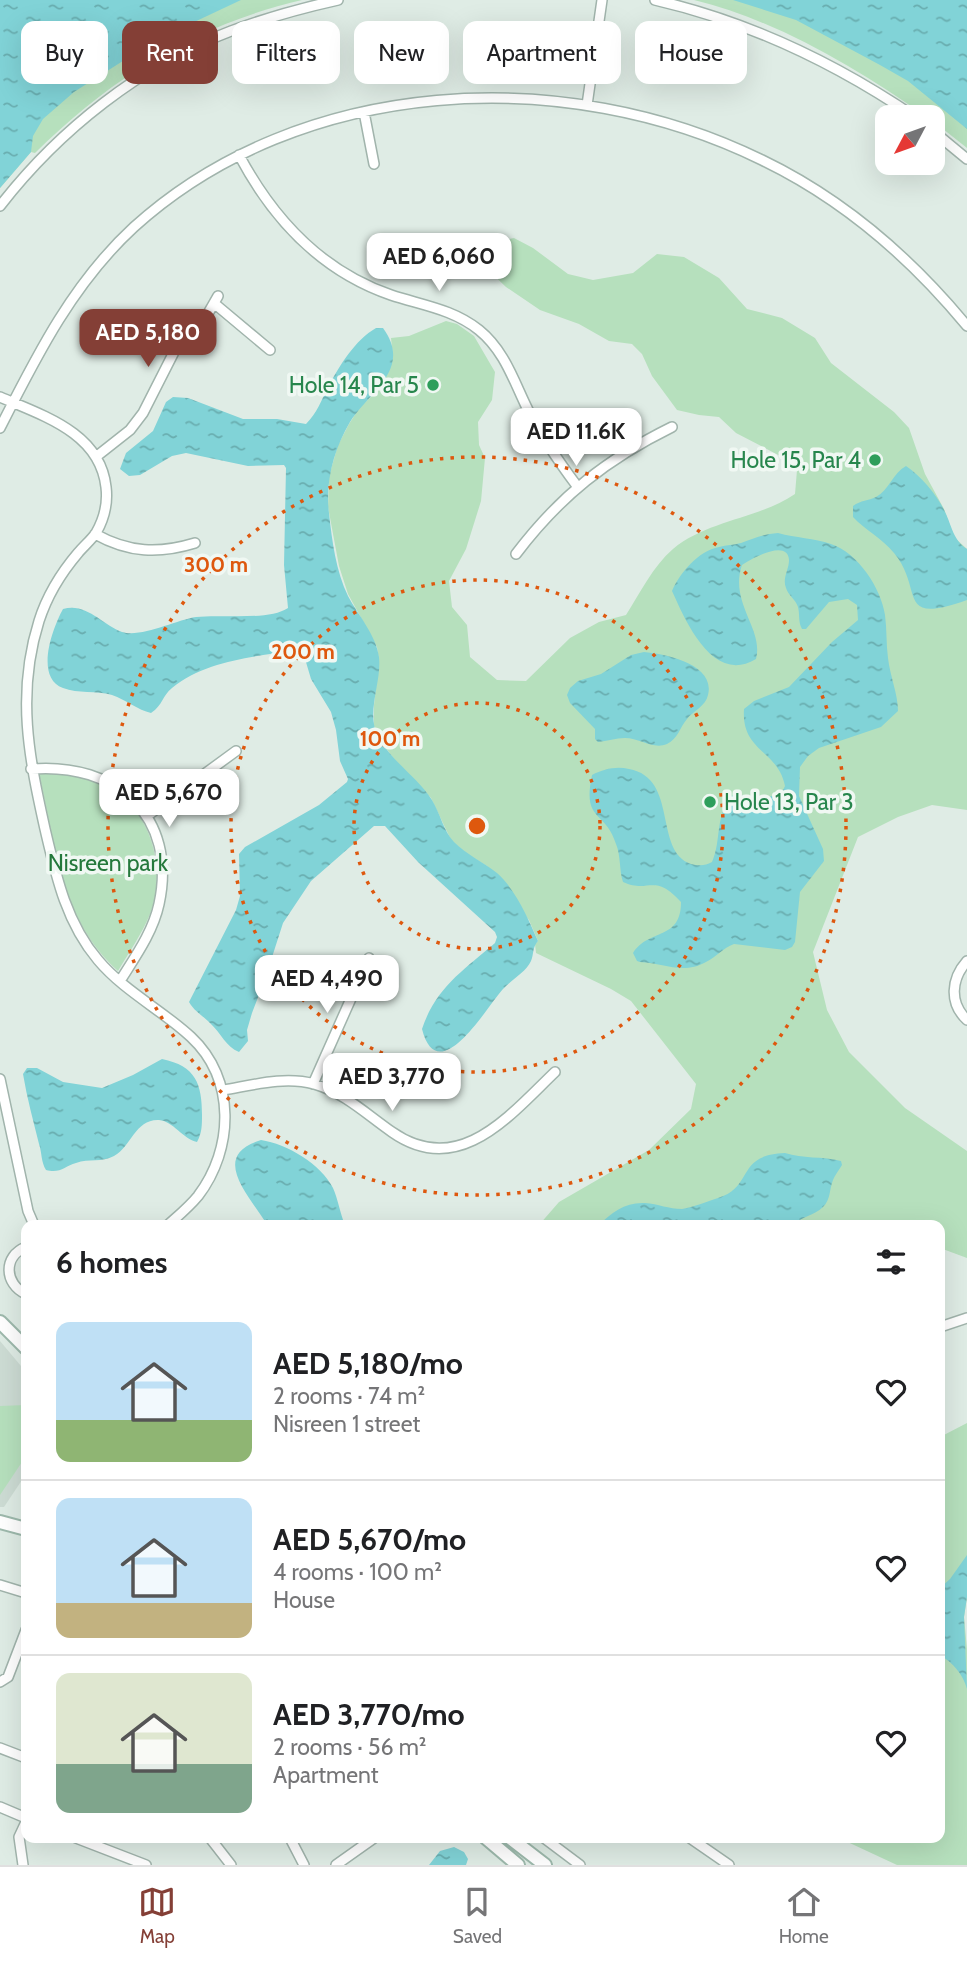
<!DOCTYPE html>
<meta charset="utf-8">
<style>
body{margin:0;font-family:Cabin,sans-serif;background:#f6f6f6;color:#202124;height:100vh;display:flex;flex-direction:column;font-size:26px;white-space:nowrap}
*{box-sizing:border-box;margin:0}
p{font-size:23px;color:#757577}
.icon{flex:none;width:38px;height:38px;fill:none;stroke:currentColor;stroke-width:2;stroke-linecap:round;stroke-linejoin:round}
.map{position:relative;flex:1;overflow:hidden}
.side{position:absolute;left:21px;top:1220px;width:924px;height:623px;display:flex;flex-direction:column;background:#fff;border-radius:14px;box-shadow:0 7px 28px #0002}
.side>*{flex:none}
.banner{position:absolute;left:21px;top:21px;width:926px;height:63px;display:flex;gap:14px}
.needle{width:46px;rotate:229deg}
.tools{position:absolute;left:875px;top:105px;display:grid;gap:14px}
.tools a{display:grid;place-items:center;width:70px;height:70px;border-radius:14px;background:#fff;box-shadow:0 7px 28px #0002;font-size:35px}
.price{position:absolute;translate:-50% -60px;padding:0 16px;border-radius:14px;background:#fff;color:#222;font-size:23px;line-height:46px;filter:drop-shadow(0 2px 4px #0008)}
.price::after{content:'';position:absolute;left:50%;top:42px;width:21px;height:16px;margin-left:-10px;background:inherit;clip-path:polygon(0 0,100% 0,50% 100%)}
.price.active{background:#843f36;color:#fff}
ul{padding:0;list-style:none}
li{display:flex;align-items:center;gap:21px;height:175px;padding:0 35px}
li+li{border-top:2px solid #e0e0e0}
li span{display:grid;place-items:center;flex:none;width:196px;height:140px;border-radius:14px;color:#555}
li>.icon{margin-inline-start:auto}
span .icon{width:84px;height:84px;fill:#fffc;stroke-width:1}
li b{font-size:30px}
h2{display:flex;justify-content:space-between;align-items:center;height:84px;padding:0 35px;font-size:30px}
.chip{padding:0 24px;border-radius:14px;background:#fff;box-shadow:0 7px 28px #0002;font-size:24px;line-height:63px}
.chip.active{background:#843f36;color:#fff}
.tabs{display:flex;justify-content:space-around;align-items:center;height:98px;border-top:2px solid #e0e0e0;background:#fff;font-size:19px;color:#757577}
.tabs a{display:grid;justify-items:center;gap:4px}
.tabs .active{color:#843f36}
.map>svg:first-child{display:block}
.built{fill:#cddcd4}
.green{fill:#b6e0bd}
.water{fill:url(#water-ripples)}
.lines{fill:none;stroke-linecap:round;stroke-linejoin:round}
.minor-casing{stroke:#a1b4ac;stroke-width:12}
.secondary-casing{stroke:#9db9ac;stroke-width:16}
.minor{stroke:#fff;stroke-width:9}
.secondary{stroke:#fff;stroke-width:12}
.ring{fill:none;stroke:#de580e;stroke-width:3.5;stroke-dasharray:3.5 7}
.leisure-dot{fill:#2e9e5b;stroke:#f0f8f3;stroke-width:2.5}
.labels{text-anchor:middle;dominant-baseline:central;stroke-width:7;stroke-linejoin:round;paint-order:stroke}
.leisure-label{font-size:23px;fill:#27864d;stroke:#f0f8f3;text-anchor:end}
.park-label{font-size:23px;fill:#25793c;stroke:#f0f8f3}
.centre{fill:#de580e;stroke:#f0f8f3;stroke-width:3.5}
.ring-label{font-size:21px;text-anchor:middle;font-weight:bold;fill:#de580e;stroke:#f0f8f3;stroke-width:7;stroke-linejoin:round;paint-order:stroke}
</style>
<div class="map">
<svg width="967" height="1865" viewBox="0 0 967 1865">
<defs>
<pattern id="water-ripples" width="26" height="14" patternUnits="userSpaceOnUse" patternTransform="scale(1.75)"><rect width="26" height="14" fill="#81d3d7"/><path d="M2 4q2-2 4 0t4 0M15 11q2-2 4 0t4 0" fill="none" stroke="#69adaf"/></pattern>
</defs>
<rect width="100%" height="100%" fill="#dfece5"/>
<path class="built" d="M0,1341l26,31v102l-22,33h-4z"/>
<path class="green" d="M0,0h302c-106,25 -189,76 -267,153l-4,-1 -31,36z
M694,0h273v148l-34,-27v-4h-6c-71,-49 -148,-96 -233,-117z
M514,238l19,10 35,26 25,6 40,-7 24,-19 27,3 35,21 28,31 35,9 33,20 16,25 63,49 15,16 16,46 19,35 10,28 13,12v261l-35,-5 -34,12 -40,20 -45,115 14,58 22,42 56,56 62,43v107l-27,-10v-23h-401l20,-23 90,-52 42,-41 5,-25 -65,-83 -20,-12 -75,-36 -1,-9 3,-3 -9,-21 -42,-54 -20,-12 -16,-14 -20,-42 -37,-39 -15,-20 -5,-13v-21l5,-44 -2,-14 -29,-53 -9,-28 -11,-59 1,-31 9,-31 11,-21 11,-17 13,-12 20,-38 -2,-19 18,-2 37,-15 11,3 17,12 21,36 -3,28 -14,22 1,23 6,13 -4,43 -15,48 -17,32 3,26 15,18 3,32 27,23 29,1 44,-43 29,-16 27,-7c14,-22 27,-49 47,-66 35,-29 85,-30 122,-55l2,-24 -15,-13 -46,-24 -17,-16 -20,-2 -22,-5 -25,-34 -10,-22 -10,-10 -23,-3 -30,-17 -39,-14 -34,-23 -24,-23 -3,-9 10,-12z
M62,772c14,3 29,4 42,11 46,25 64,83 46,131 -8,20 -21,38 -32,57 -58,-53 -62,-124 -79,-197z
M26,1405v51l-26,39v-89z
M967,1423v174l-3,20 3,32v216h-70l-58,-27h101v-401z"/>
<path class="water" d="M0,0h241l-85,40 -82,52 -31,27 -10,17 -2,16 -31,36z
M733,0h234v129l-59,-48 -28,-16 -84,-45z
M376,328h7c30,41 -14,64 -33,94 -16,27 -25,60 -21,91 3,28 7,58 19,83 10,19 28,39 31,61 3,27 -15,58 1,83 14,23 38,38 52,60 8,13 12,32 22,42 13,13 29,20 43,31 19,17 31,45 41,68 -6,7 -4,13 -7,20 -5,11 -20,19 -28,28 -15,16 -65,103 -81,40 14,-42 42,-59 73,-86l2,-6 -2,-5 -77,-70 -33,-36h-11l-63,55 -28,42 -18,56 -13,34 -5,17 1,11 -9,11c-13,-5 -18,-19 -29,-29 -8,-8 -15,-11 -21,-21l47,-92 4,-14 -1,-42 6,-7 74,-42 28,-23 1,-3 -8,-18 -4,-31 -5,-18 -20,-33 -8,-27 -6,-2c-43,7 -90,10 -125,38 -10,8 -9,17 -21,25 -13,-3 -25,-13 -39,-18 -16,-5 -34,-1 -49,-7 -29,-11 -10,-61 0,-79 23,-7 40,16 59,23 19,6 54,-12 74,-15 25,-3 73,4 92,-9l-4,-43 2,-97 -2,-3 -36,1 -62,-13 -14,3 -32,19 -11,1 -9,-7 6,-16 27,-22 13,-29 7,-5 15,1 55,21h34l29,5c11,-11 15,-23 22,-37 12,-22 27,-47 48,-59z
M906,466c15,10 32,30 39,46 7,14 8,28 22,37v51c-73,26 -42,-10 -73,-47 -12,-15 -29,-23 -41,-36v-11c8,-6 15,-5 23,-9 13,-7 17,-24 30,-31z
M778,533c18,5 36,5 53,11 27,9 50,44 54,71 2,14 1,29 3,43 2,18 10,36 10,53l-17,16 -62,21 -11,8 -8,11 -1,29 24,53 1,12 -24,31 -5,50 -3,5 -7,3 -51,-6c-11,4 -18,13 -28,18 -23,13 -42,1 -66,0l-3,-1 -4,-8c16,-25 48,-12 48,-51 -27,-30 -32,-8 -58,-20 -4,-12 -2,-26 -7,-38 -11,-35 -34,-21 -24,-69 12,-6 24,-9 37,-6 50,9 24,82 62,95 8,2 14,2 21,-2 10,-22 2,-48 22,-68l30,5 18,-7 3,-6c-7,-36 -44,-34 -41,-77l10,-8 35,-14 43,-45 26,-22 -1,-15 -9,-6 -19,3 -23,27h-4c-4,-7 -2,-14 -4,-22 -2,-7 -10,-12 -12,-19 -4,-10 3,-18 3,-28 -1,-22 -39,-1 -47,5 -13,38 22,64 14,94 -43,26 -70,-37 -84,-68 8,-18 26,-40 47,-44 8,-2 14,-2 22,-4 13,-5 23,-9 37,-10z
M644,652c21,2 72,12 64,43 -2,11 -15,16 -21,24 -7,8 -9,20 -20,25 -14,6 -27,-6 -42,-6 -9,0 -18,3 -27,4l-3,-3v-10l-25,-26 -3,-8 3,-7 8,-7 23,-7 30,-19z
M162,1059c34,7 40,25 40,56 0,10 0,18 -5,27 -14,-3 -24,-21 -38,-22 -24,-1 -27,26 -45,36 -12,7 -25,2 -38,7 -11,3 -16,11 -30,7 -5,-8 -4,-17 -7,-26 -6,-24 -12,-46 -16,-70l4,-6h10l26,14 39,6 31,-13z
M261,1140c26,4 60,24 72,48 5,11 7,25 12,37h-78c-15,-27 -60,-69 -6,-85z
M785,1153c18,6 37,3 56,8l1,4c-3,5 -7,10 -9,15 -4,10 -2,19 -10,27 -9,9 -21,9 -30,18h-194c13,-13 26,-23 46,-22 13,1 24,6 37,6 9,-1 27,-8 36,-11 37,-12 17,-43 67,-45z
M967,1555v42l-3,20 3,72c-4,-15 -14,-26 -27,-34v-67l10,-9z
M454,1847l10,5 4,7 -2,6h-37l11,-14z"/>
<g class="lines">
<defs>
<path id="minor" d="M655,0c95,22 179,62 260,117
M587,105l15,-105
M364,112l10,52
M933,131l34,28
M239,155c34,64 82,116 152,140 30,10 62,14 88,35 26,21 35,52 49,80 14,27 31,52 49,76
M0,206c59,-76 141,-141 231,-175 35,-13 71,-23 107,-31
M215,304l55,46
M0,397c44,19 100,36 106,90 2,16 -2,32 -10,46 -5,7 -12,13 -18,20 -17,20 -31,43 -39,68 -23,73 -10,136 6,208 11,47 21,93 53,131 26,31 64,50 93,77 45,42 43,112 7,159 -9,11 -20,20 -30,29
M0,428c37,-73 73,-145 134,-201 167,-151 431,-164 628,-67 81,39 148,97 205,166
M97,456l33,-26 13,-17 31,-61 32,-35 12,-21
M95,534c34,19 64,20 100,9
M516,554c44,-58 91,-95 156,-127
M31,769c85,-7 147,47 128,135 -6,28 -24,53 -39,77
M147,816l89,-65
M967,961c-16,18 -18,42 0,59
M0,1079l28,132 6,14
M313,1084l56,-126
M224,1090c29,-5 61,-14 90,-6 31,9 52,30 78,48 67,47 118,-17 163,-60
M26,1247c-23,9 -22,37 0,47
M940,1327l27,-9
M0,1585l26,8
M0,1682l8,-5 18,-47
M0,1748l26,10
M0,1807l26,11
M76,1838l70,27
M210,1838l21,27
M290,1838l14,27
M544,1838l36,27
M690,1838l39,27
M23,1865l-4,-28 7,-15
M336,1865l38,-27"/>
<path id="secondary" d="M0,1322l26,26
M0,1522l26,7
M486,1838l32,27
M510,1838l35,27"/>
</defs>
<use href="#minor" class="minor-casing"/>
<use href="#secondary" class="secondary-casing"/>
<use href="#minor" class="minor"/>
<use href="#secondary" class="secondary"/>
</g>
<g class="ring">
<circle cx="477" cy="826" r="123"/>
<circle cx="477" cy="826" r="246"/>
<circle cx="477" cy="826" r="369"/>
</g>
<g class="leisure-dot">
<circle cx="433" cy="385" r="7"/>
<circle cx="875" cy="460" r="7"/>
<circle cx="710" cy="802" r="7"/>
</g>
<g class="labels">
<g class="leisure-label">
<text x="419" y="385">Hole 14, Par 5</text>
<text x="861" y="460">Hole 15, Par 4</text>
<text x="724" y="802" text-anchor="start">Hole 13, Par 3</text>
</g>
<g class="park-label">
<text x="108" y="863">Nisreen park</text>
</g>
</g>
<circle cx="477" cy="826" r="10" class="centre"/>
<g class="ring-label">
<text x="216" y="572">300 m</text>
<text x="303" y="659">200 m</text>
<text x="390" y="746">100 m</text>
</g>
</svg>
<div class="tools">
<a><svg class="needle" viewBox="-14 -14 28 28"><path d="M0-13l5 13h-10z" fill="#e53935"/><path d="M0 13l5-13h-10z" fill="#757577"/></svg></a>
</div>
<b class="price" style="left:439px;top:293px">AED 6,060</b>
<b class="price active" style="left:148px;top:369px">AED 5,180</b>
<b class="price" style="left:576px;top:468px">AED 11.6K</b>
<b class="price" style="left:169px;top:829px">AED 5,670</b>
<b class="price" style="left:327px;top:1015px">AED 4,490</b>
<b class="price" style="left:392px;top:1113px">AED 3,770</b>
<div class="banner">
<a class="chip">Buy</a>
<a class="chip active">Rent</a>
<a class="chip">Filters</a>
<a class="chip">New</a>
<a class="chip">Apartment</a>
<a class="chip">House</a>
</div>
<section class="side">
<h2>6 homes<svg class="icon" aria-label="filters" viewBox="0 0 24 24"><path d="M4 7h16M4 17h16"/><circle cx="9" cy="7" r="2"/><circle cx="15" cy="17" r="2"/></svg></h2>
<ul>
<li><span style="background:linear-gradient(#bfe0f5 70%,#8fb573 0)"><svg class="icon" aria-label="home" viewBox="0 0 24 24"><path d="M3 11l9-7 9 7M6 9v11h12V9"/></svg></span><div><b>AED 5,180/mo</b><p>2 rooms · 74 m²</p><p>Nisreen 1 street</p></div><svg class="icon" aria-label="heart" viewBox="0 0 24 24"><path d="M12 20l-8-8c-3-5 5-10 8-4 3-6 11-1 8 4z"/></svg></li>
<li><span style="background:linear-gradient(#bfe0f5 75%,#c2b280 0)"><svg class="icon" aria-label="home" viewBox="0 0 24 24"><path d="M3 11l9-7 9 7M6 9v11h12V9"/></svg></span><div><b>AED 5,670/mo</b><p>4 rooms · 100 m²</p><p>House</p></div><svg class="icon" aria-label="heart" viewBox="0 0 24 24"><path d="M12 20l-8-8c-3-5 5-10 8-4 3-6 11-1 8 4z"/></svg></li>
<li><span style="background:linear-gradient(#dfe7d0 65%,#7fa58c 0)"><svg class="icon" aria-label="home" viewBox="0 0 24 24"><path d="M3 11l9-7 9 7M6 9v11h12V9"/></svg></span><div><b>AED 3,770/mo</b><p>2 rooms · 56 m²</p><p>Apartment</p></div><svg class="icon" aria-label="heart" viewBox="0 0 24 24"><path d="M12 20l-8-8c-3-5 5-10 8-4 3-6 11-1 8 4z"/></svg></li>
</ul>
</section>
</div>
<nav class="tabs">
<a class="active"><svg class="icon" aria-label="map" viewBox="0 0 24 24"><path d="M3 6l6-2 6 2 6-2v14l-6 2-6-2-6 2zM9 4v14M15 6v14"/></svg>Map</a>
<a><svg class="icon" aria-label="saved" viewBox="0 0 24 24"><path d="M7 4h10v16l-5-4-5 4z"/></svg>Saved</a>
<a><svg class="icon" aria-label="home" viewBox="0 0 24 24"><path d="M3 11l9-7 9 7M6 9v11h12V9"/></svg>Home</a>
</nav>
